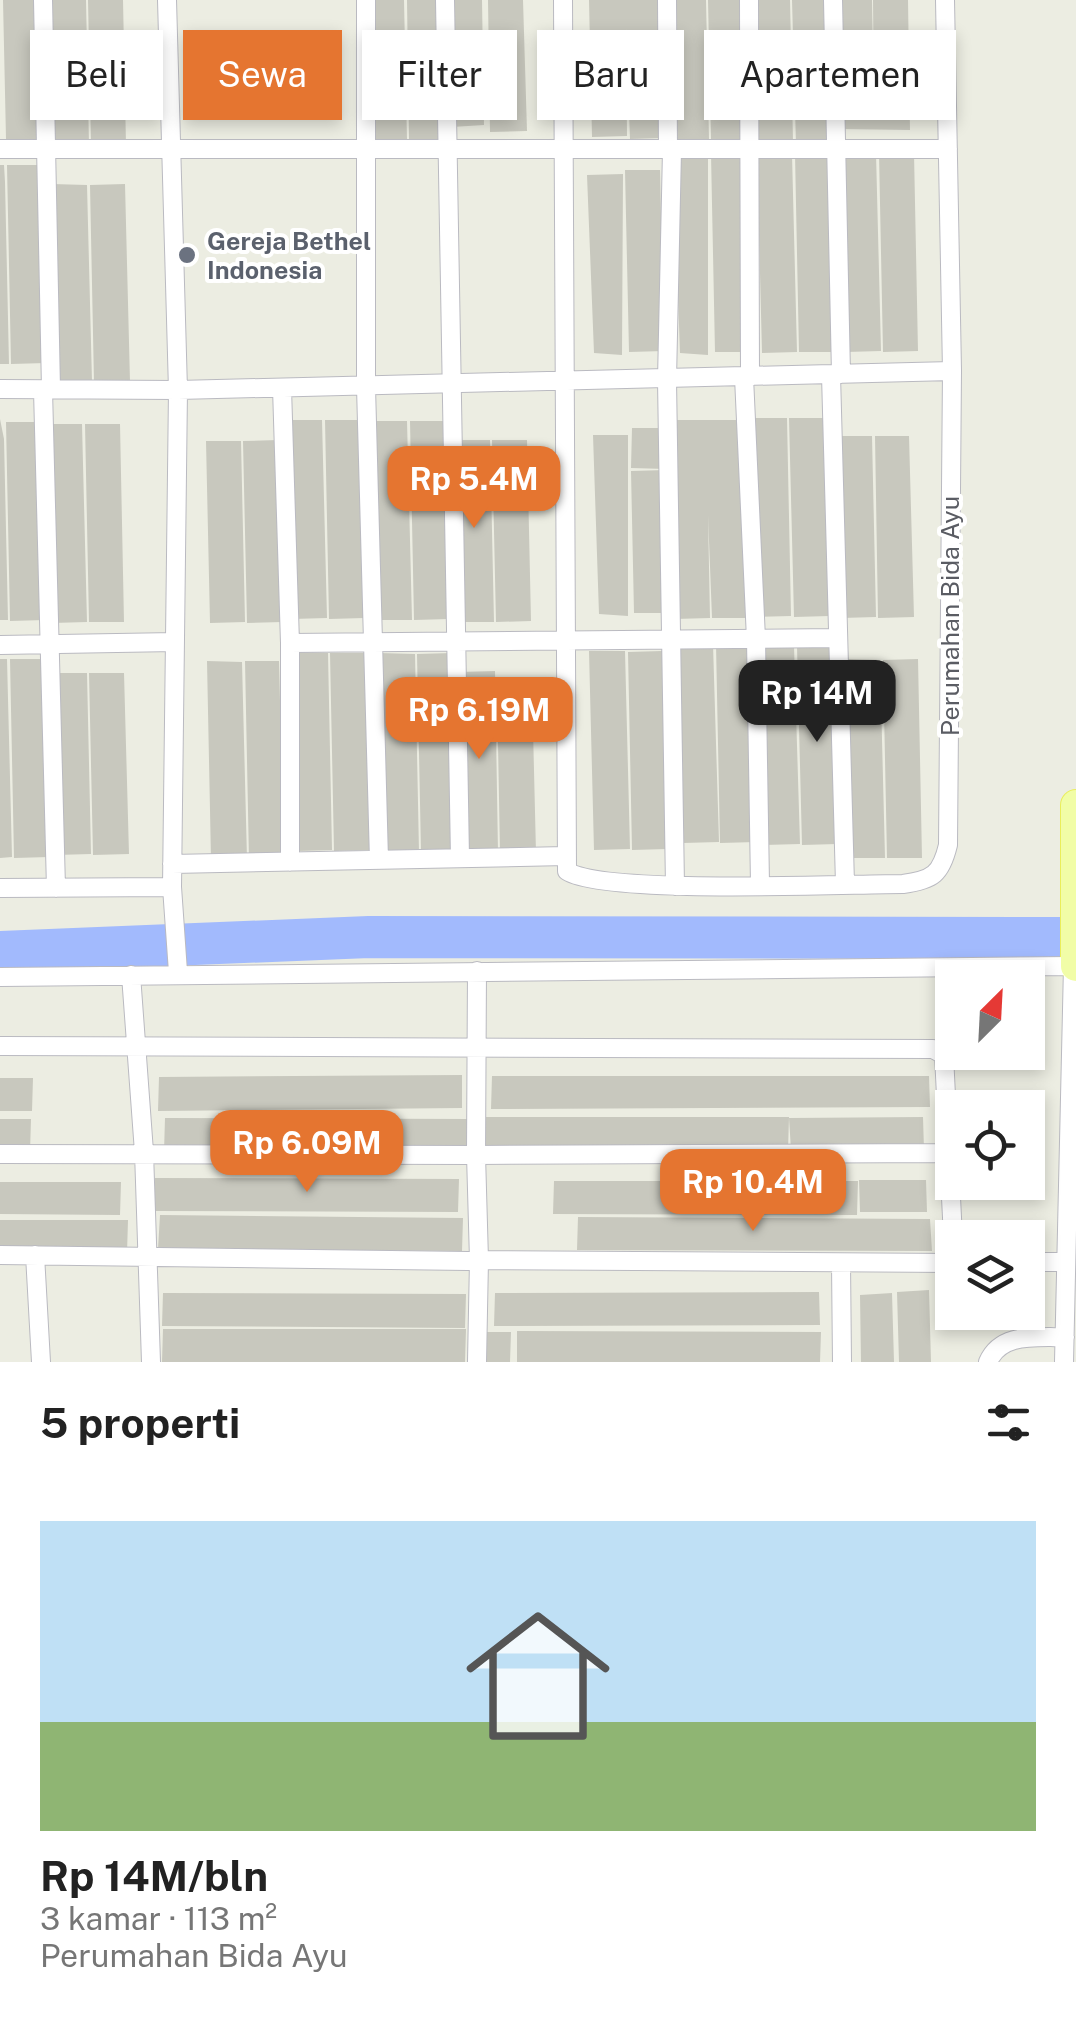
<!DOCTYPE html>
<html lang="id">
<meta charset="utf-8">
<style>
body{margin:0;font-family:"Public Sans",sans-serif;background:#f2f2f2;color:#222;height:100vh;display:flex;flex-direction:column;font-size:38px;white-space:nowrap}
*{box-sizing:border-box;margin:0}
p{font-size:32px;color:#767676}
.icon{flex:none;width:55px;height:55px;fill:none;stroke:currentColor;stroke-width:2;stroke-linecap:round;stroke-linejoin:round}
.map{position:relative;height:1362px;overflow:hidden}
.sheet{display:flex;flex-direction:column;background:#fff;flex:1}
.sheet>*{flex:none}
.top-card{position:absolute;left:30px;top:30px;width:1018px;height:90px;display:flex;gap:20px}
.needle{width:65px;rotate:24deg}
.buttons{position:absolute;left:935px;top:960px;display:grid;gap:20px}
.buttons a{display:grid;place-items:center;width:110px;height:110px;border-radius:0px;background:#fff;box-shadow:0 5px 15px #0003;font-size:50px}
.price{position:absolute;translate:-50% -85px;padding:0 22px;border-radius:20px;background:#e57530;color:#fff;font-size:32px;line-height:65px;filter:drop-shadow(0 2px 5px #0008)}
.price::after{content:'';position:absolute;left:50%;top:60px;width:30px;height:22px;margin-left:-15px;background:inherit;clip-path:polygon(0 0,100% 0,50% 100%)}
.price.on{background:#222;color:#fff}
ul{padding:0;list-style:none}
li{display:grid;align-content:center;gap:20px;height:530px;padding:0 40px}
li+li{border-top:2px solid #e0e0e0}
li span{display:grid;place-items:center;height:310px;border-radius:0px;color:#555}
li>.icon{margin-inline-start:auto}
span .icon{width:180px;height:180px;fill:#fffc;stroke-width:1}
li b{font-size:42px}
h2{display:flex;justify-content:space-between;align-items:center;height:120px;padding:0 40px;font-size:42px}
.tag{padding:0 35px;border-radius:0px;background:#fff;box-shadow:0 5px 15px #0003;font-size:35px;line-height:90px}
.tag.on{background:#e57530;color:#fff}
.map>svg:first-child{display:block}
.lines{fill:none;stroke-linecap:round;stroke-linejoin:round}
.river{stroke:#a2bafd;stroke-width:42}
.building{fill:#c8c8be}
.minor-casing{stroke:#babac1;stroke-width:20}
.primary-casing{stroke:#eaee5a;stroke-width:32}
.minor{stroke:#fff;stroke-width:18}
.primary{stroke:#f1fda7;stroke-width:30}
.worship-dot{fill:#6b7280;stroke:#fff;stroke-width:4}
.labels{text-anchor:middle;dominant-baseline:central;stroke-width:8;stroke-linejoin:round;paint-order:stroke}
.worship-label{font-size:25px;font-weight:bold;fill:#5b616d;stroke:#fff;text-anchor:start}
.street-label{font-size:25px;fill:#5a5c63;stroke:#fff}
</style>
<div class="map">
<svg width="1076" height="1362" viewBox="0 0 1076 1362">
<rect width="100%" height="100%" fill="#ecede2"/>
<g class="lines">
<path class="river" d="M0,952l369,-15 707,1"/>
</g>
<path class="building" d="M3,0h35l3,139h-35z
M50,0h36l3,145h-35z
M88,0h35l3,145h-35z
M369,0h35l3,140 -35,1z
M407,0h35l3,139h-36z
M447,0h35l2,125 -32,2z
M488,0h35l4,131 -37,1z
M589,0h73l3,138 -35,1 -4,-111 1,108 -35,1z
M670,0h36l3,140 -36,1z
M708,0h36l3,139 -36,1z
M755,0h35l3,142 -35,1z
M792,0h35l4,143 -35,2z
M837,0h35l2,108 -1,-108h35l2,130 -71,-1z
M708,153v202l-28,-2 -7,-199z
M757,153l35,1 5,198 -35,1z
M841,153h35l5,198 -35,1z
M879,153h35l4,198 -35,1z
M711,154h34l5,198h-35z
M795,154h35l4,198h-35z
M0,165h4l1,17 4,182h-9z
M7,165h34l5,198 -35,1z
M625,170h35l4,181 -35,1z
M623,174l-1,181 -28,-2 -7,-178z
M52,184l35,1 5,197 -35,1z
M125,184l5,198 -36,1 -4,-198z
M751,418h36l4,198 -34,1z
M789,418h35l5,198 -35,1z
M0,419l4,20 4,181h-8z
M287,420h35l5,198 -35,1z
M325,420h35l4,198 -35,1z
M671,420h72l5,198h-36l-4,-103 2,103 -35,1z
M371,421h36l5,199h-36z
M410,421h34l5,198 -35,1z
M6,422h35l4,198 -35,1z
M46,424h36l5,198 -35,1z
M85,424h35l4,198h-35z
M632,428h34v41l-35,-1z
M593,435h35v181l-29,-2z
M837,436h35l4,181 -35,1z
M875,436h34l5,181 -36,1z
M278,440l4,182 -35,1 -4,-182z
M455,440h35l4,182h-36z
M492,440h35l4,181 -35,1z
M206,441h35l4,181 -35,1z
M666,470l3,143h-35l-3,-142z
M678,644h35l6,198 -36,1z
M716,644h35l5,198 -36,1z
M759,646h35l6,198 -36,1z
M797,646h35l5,198 -35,1z
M589,651h36l5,198 -36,1z
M662,651l5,198 -35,1 -4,-198z
M292,652l36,1 4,197 -35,1z
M330,653h35l5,197 -36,1z
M379,653l36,1 4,198h-35z
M452,653l5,199h-36l-4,-198z
M0,659h7l5,198 -12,1z
M10,659h34l5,198 -35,1z
M845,659l35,1 5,198h-35z
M918,659l4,199h-35l-4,-198z
M207,661l35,1 5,197 -36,1z
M245,661h34l5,198 -35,1z
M495,671l3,182 -35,1 -4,-182z
M52,673h35l4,181 -35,1z
M89,673h35l5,181 -36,1z
M497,688h35l4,165h-36z
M462,1075v33l-304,3 1,-34z
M492,1076h437l1,31 -439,2z
M0,1078h33l-1,33h-32z
M485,1117h304l-1,34 -304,-1z
M923,1117l1,33h-133l-2,-32z
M165,1118l304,1 -1,34 -304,-1z
M0,1119h31l-1,33h-30z
M155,1178l304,1 -1,33 -303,-1z
M859,1180h67l1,32h-67z
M554,1181h304l-1,34 -304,-1z
M0,1182h121l-1,33 -120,-1z
M160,1215l303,3 -1,33 -304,-2z
M578,1217l352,2 2,32 -355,-1z
M0,1220h128l-1,33 -127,-1z
M929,1290l2,72h-32l-2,-70z
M819,1292l1,33 -326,1 1,-33z
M163,1293l303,1 -1,34 -303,-2z
M892,1293l2,69h-33l-1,-67z
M163,1329h303l-1,33h-303z
M517,1331l304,1 -1,30h-303z
M487,1332h24l-1,30h-24z"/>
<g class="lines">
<defs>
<path id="minor" d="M43,0l8,389
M167,0l11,390 -6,497 6,85
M366,0v387l13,473
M445,0l15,858
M563,0l4,871c36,24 278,13 336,13 30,-4 38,-10 45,-39l4,-474 -7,-371
M667,0l1,150
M749,0l1,377
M833,0l8,374
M0,149h948
M672,150l-5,230 8,506
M831,375l14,509
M744,377l12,262 4,245
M282,388l8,255v219
M0,389l178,1 774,-19
M43,390l13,498
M290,643l548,-5
M0,645l175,-3
M172,864l394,-8
M0,888l172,-1
M131,975l13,177 7,210
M0,977l1073,-11 -9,396
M0,1046l933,3 11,6 9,183
M0,1154l476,1 1,-184
M0,1255l468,6 11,-1 -3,-105 473,-2
M35,1255l6,107
M1028,1262h37
M841,1263l1,99
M477,1362l2,-102 473,3
M988,1362c13,-30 48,-24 77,-25"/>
<path id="primary" d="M1076,805v161"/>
</defs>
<use href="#minor" class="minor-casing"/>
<use href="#primary" class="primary-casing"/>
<use href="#minor" class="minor"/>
<use href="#primary" class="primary"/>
</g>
<circle class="worship-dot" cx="187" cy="255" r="10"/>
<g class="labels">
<g class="worship-label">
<text x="207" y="241">Gereja Bethel<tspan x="207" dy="29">Indonesia</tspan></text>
</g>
<g class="street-label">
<text transform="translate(950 616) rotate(-90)">Perumahan Bida Ayu</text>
</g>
</g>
</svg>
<div class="buttons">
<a><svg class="needle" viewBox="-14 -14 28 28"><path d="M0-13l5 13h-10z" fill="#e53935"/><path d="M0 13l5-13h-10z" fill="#767676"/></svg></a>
<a><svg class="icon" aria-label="locate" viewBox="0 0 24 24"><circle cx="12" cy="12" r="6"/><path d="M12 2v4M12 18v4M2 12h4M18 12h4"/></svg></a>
<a><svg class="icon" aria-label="layers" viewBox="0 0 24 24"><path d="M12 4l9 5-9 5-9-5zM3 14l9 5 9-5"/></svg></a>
</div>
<b class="price" style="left:474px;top:531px">Rp 5.4M</b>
<b class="price on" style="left:817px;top:745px">Rp 14M</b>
<b class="price" style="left:479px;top:762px">Rp 6.19M</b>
<b class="price" style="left:307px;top:1195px">Rp 6.09M</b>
<b class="price" style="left:753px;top:1234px">Rp 10.4M</b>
<div class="top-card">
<a class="tag">Beli</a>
<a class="tag on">Sewa</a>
<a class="tag">Filter</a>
<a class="tag">Baru</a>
<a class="tag">Apartemen</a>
</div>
</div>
<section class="sheet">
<h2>5 properti<svg class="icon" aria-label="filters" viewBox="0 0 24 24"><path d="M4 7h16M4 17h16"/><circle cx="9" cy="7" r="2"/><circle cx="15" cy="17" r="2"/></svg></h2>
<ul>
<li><span style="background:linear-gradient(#bfe0f5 65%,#8fb573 0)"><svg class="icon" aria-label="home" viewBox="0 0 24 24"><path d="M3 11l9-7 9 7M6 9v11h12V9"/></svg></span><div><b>Rp 14M/bln</b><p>3 kamar · 113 m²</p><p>Perumahan Bida Ayu</p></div></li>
</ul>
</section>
